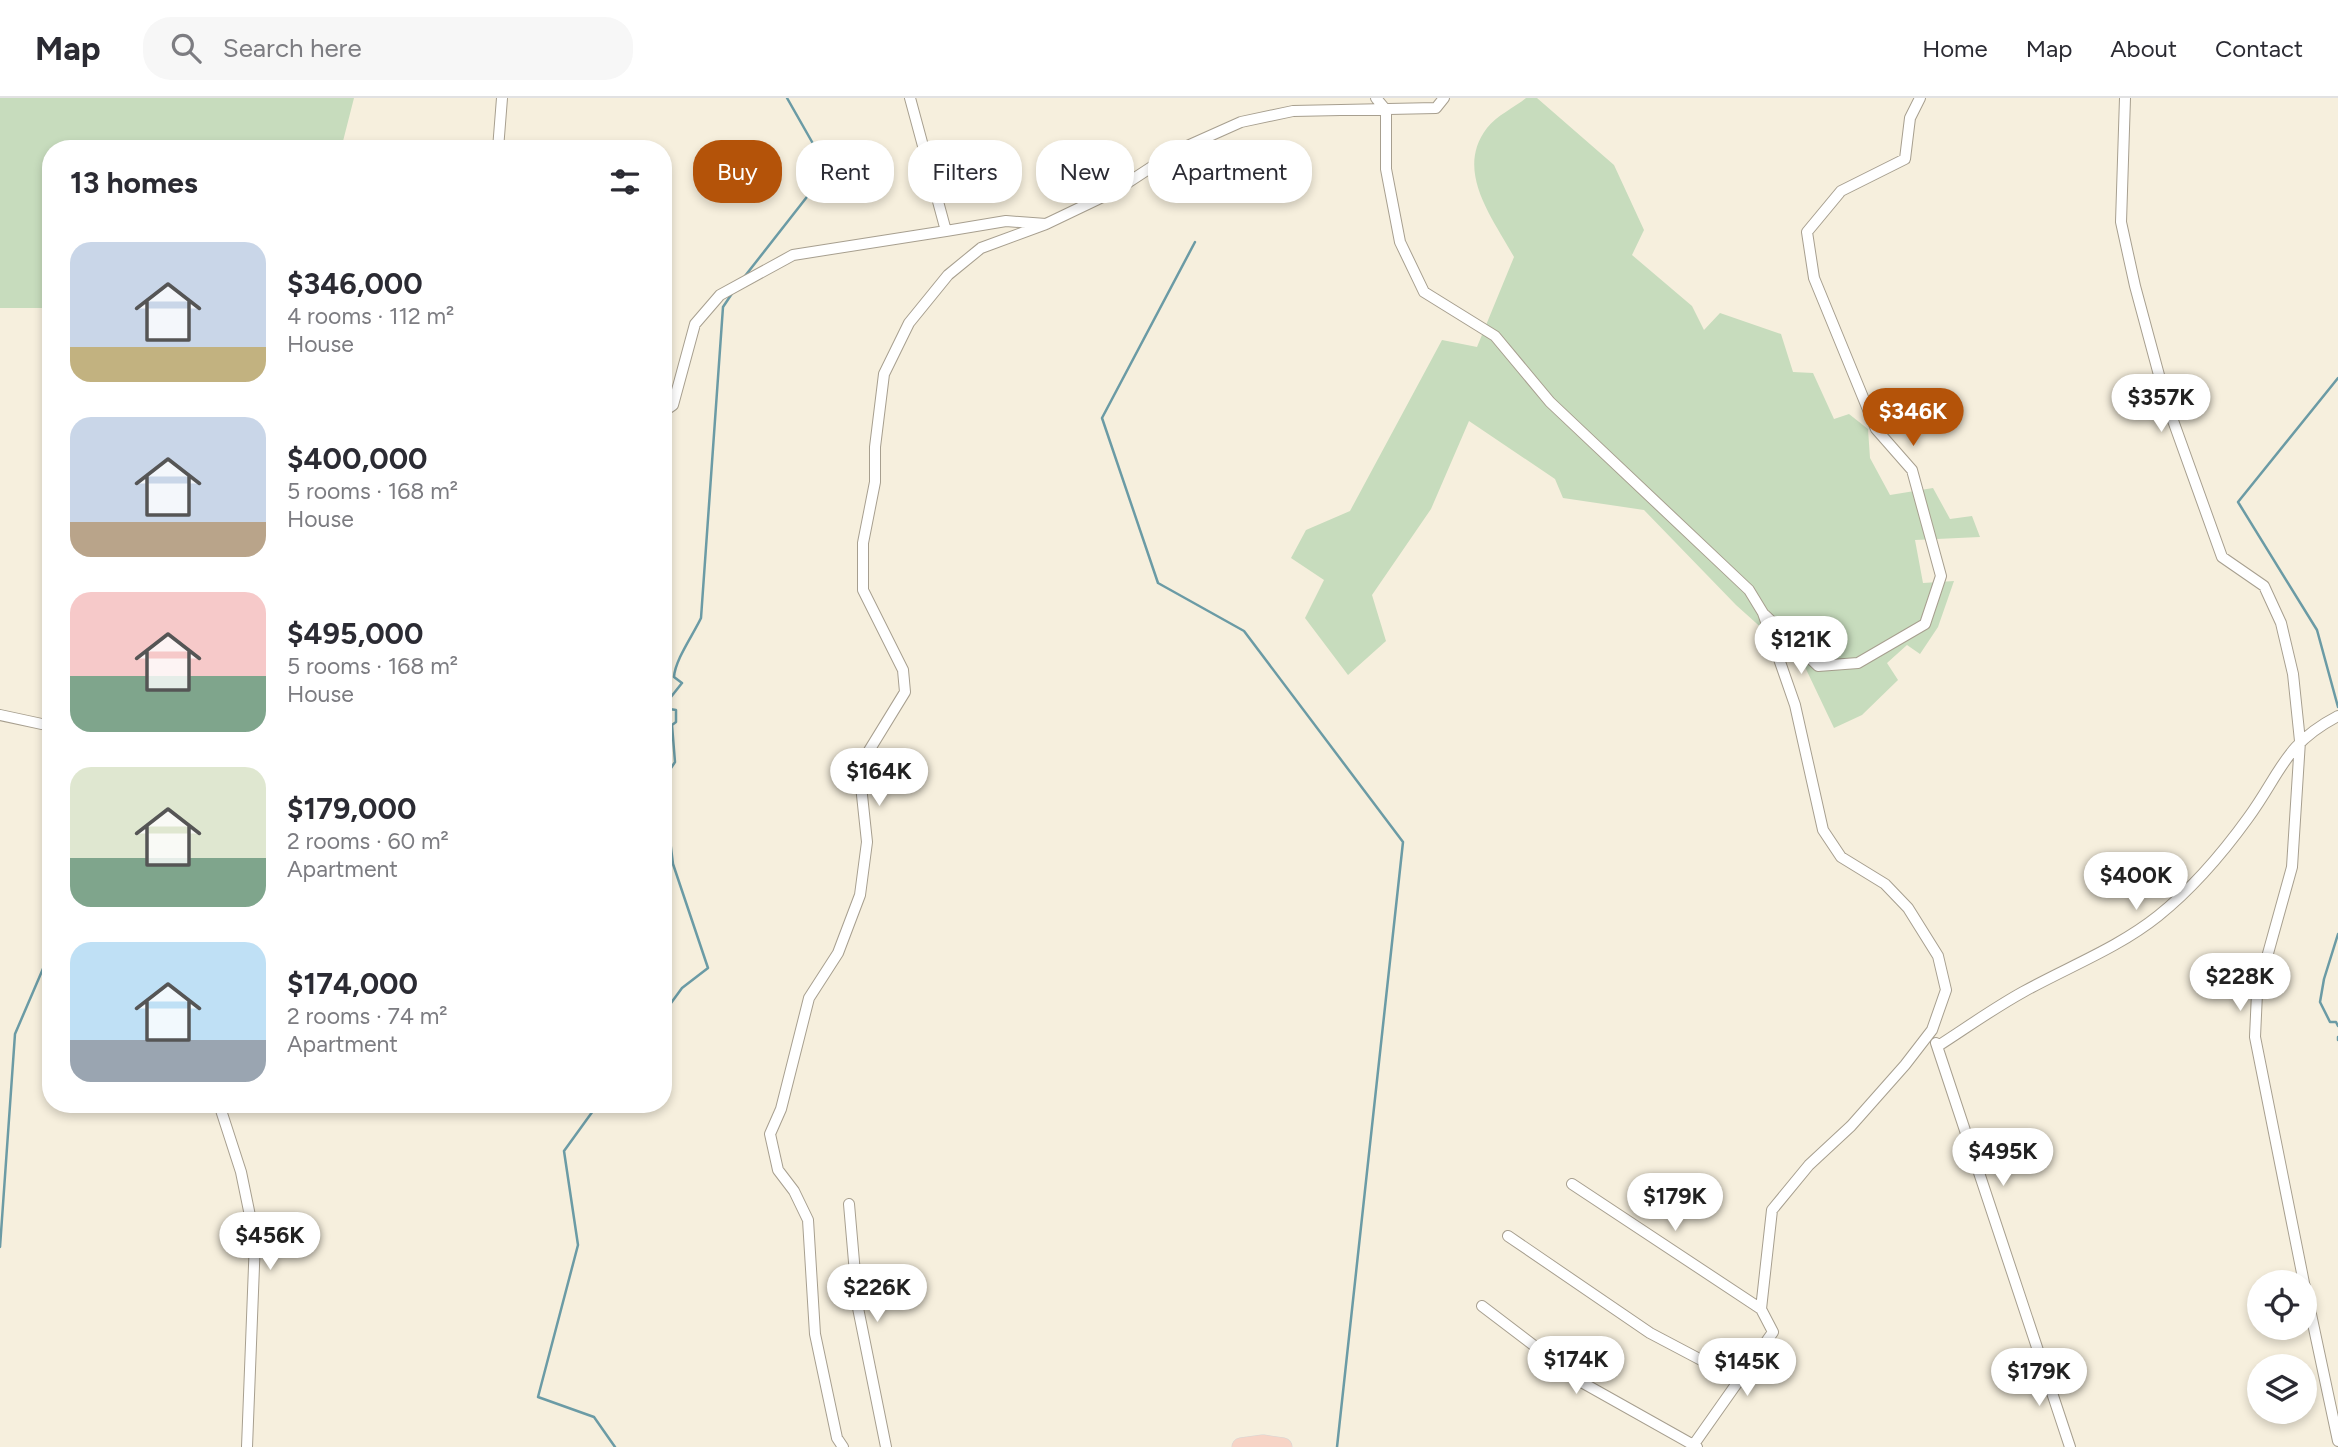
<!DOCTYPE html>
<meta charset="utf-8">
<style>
body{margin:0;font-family:Figtree,sans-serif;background:#f7f7f7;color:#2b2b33;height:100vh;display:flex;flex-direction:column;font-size:26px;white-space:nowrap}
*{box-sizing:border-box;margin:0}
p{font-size:23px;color:#7c7c81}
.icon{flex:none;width:38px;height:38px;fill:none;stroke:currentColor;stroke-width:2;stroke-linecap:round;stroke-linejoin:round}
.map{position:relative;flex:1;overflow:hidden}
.details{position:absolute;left:42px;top:42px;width:630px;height:973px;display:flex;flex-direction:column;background:#fff;border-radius:28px;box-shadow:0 4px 10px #0003}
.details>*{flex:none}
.hud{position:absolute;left:693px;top:42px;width:665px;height:63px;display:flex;gap:14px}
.tools{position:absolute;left:2247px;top:1172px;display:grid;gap:14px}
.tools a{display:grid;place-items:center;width:70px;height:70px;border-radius:50%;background:#fff;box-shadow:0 4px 10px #0003;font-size:35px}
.price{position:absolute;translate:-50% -60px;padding:0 16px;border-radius:24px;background:#fff;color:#222;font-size:23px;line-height:46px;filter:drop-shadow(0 2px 4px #0008)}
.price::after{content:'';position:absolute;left:50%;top:42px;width:21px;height:16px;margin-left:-10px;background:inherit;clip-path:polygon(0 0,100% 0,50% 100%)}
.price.current{background:#b45309;color:#fff}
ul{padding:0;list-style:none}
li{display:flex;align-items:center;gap:21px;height:175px;padding:0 28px}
li span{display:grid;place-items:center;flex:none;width:196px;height:140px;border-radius:21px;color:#555}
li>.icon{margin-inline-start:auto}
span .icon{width:84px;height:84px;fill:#fffc;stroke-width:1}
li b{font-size:30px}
h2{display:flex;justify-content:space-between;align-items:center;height:84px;padding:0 28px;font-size:30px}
.chip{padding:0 24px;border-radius:28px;background:#fff;box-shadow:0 4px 10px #0003;font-size:24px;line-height:63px}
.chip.current{background:#b45309;color:#fff}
header{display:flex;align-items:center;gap:42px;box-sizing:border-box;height:98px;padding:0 35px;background:#fff;border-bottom:2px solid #e1e1e2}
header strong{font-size:33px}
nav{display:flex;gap:38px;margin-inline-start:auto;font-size:24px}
.search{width:490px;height:63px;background:#f7f7f7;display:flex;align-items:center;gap:18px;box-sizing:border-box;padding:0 24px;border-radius:28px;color:#7c7c81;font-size:26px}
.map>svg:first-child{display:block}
.green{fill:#c7dcbd}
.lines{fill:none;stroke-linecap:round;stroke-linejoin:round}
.stream{stroke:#6b9ba5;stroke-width:2.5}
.minor-casing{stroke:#a79f8f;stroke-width:12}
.primary-casing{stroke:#d6d6d5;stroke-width:19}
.minor{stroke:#fff;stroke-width:10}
.primary{stroke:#f7d4c6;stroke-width:18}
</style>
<header>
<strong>Map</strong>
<div class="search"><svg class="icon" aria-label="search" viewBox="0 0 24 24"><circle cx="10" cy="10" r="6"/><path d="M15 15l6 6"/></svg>Search here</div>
<nav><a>Home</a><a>Map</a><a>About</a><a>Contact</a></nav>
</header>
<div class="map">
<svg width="2338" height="1349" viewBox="0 0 2338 1349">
<rect width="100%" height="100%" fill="#f6efdd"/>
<path class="green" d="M0,0h354l-13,51h-290v159h-51z
M1526,0h11l77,67 30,65 -12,25 60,51 12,24 16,-17 61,21 12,38 20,1 21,46 15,-5 19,15 2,29 20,37 43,-7 17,31 22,-3 8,21 -65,3 8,43 31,-2 -16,46 -18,27 -13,-9 -20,18 11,17 -36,35 -28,13 -29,-61 -69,-62 -92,-95 -81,-12 -8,-19 -86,-58 -38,88 -59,86 14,46 -38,34 -43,-57 19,-38 -33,-22 15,-28 44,-19 92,-171 35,7 37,-90c-21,-39 -60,-86 -27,-129 9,-12 28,-21 39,-30z"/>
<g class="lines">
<path class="stream" d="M1195,144l-93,176 56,165 86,48 159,211 -66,605
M745,178l83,-106 -41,-72
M2338,280l-100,124 79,128 21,77
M663,609l19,-24 -8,-6c1,-17 19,-42 27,-59l22,-311 10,-15
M663,610l13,2v12l-4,3 3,37 -12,18
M663,686l10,80 35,104 -26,20 -19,26
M2338,836l-14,45 -4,23 10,20h6l2,4
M2338,939v3
M598,1006l-34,47 14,94 -40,152 56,20 21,30
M0,1149l15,-213 36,-84"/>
<defs>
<path id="minor" d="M910,0l36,133 60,-10 40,3 69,-33 61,-40 65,-29 52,-11 143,-3 8,-10
M1376,0l10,12v59l14,73 24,50 71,44 55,66 199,188 14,23 32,92 28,125 18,27 44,27 23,24 30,48 8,34 -14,40 -27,35 -54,61 -42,39 -37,45 -11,99
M2125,0l-4,124 14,64 31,115 56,156 42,29 17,37 12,51 7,67 -8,126 -35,126 -2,44 49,246
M498,51l4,-51
M663,314l10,-7 22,-81 25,-29 73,-40 153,-24
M1765,517l53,51 40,-3 67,-39 16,-48 -29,-106 -36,-41 -62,-151 -7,-46 34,-41 64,-32 5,-41 10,-20
M0,617l51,11
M1936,945l134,404
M1938,948c28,-18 56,-38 85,-54 45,-25 95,-44 135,-76 35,-28 64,-62 90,-98 33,-45 36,-74 90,-102
M219,1006l22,68 14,68 -8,207
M1572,1086l189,125 12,23 -81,115
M849,1106l9,104 28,139
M1508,1138l142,97 91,48
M2305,1188l33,155
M1482,1208l101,77 114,64
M843,1349l-6,-9 -22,-104 -7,-114 -14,-29 -16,-21 -8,-36 11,-25 28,-111 29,-45 22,-58 7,-53 -8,-75 46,-75 -2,-22 -40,-80v-47l12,-61v-35l9,-73 25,-51 39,-48 33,-27 65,-24"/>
<path id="primary" d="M1241,1349l22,-3 20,3"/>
</defs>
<use href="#minor" class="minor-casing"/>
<use href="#primary" class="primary-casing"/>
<use href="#minor" class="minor"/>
<use href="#primary" class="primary"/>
</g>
</svg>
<div class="tools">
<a><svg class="icon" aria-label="locate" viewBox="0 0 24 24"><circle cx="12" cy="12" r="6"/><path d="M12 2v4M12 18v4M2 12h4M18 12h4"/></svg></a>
<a><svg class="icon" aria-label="layers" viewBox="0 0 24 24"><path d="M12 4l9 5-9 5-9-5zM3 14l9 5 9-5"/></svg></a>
</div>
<b class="price" style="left:2161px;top:336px">$357K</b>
<b class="price current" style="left:1913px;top:350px">$346K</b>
<b class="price" style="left:1801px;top:578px">$121K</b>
<b class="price" style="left:879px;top:710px">$164K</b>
<b class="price" style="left:2136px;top:814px">$400K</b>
<b class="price" style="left:2240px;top:915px">$228K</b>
<b class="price" style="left:2003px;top:1090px">$495K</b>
<b class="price" style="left:1675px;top:1135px">$179K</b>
<b class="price" style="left:270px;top:1174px">$456K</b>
<b class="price" style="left:877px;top:1226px">$226K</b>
<b class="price" style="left:1576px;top:1298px">$174K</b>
<b class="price" style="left:1747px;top:1300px">$145K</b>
<b class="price" style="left:2039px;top:1310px">$179K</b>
<div class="hud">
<a class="chip current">Buy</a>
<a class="chip">Rent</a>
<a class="chip">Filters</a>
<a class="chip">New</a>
<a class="chip">Apartment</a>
</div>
<section class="details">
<h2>13 homes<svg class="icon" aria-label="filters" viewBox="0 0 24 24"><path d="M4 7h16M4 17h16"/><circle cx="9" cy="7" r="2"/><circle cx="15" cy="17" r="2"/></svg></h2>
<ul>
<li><span style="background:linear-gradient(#c9d6e8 75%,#c2b280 0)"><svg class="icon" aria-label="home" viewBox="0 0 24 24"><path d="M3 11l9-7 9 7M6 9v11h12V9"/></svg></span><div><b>$346,000</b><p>4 rooms · 112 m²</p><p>House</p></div></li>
<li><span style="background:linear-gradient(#c9d6e8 75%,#b9a48a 0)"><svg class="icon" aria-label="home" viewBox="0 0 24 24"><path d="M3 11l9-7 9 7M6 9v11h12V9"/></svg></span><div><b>$400,000</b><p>5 rooms · 168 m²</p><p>House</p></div></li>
<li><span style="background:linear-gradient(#f6c9c9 60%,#7fa58c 0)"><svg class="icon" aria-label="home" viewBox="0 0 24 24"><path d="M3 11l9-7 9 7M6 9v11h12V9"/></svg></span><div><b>$495,000</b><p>5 rooms · 168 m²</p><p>House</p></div></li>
<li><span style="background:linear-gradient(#dfe7d0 65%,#7fa58c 0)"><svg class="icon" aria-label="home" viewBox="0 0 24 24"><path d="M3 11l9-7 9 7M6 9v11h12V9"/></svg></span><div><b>$179,000</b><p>2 rooms · 60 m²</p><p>Apartment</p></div></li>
<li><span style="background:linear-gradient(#bfe0f5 70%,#9aa5b1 0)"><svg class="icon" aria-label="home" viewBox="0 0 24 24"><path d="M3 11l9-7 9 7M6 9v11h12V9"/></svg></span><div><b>$174,000</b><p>2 rooms · 74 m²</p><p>Apartment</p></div></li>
</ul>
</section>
</div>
